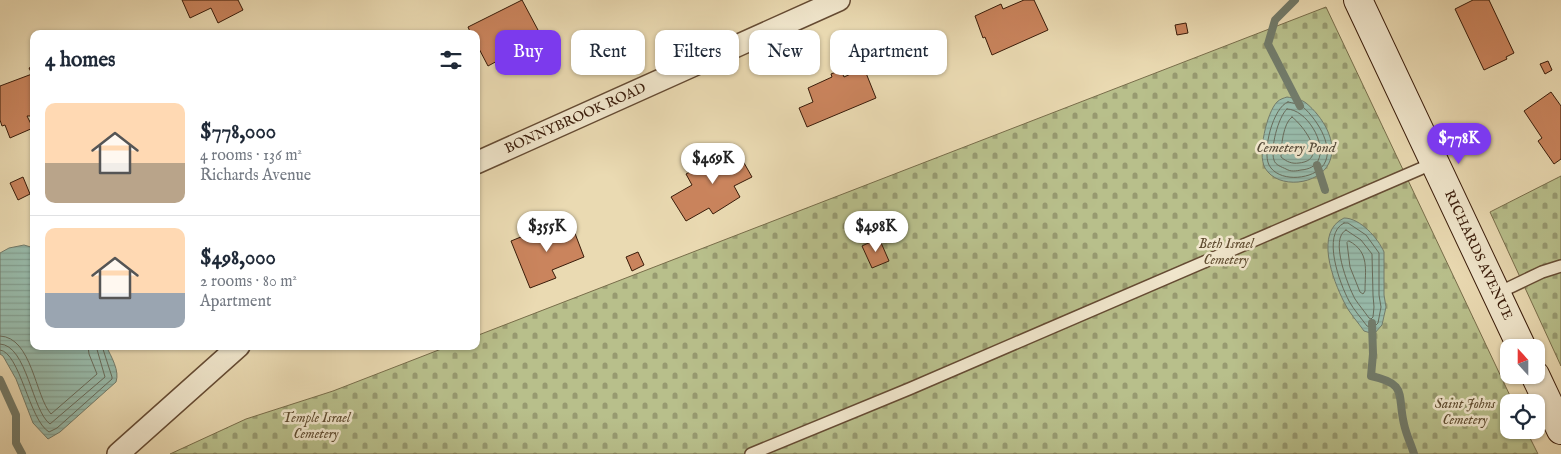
<!DOCTYPE html>
<meta charset="utf-8">
<style>
body{margin:0;font-family:"IM FELL English",serif;background:#f6f6f7;color:#1f2937;height:100vh;display:flex;flex-direction:column;font-size:19px;white-space:nowrap}
*{box-sizing:border-box;margin:0}
p{font-size:16px;color:#747a83}
.icon{flex:none;width:28px;height:28px;fill:none;stroke:currentColor;stroke-width:2;stroke-linecap:round;stroke-linejoin:round}
.map{position:relative;flex:1;overflow:hidden}
.side{position:absolute;left:30px;top:30px;width:450px;height:320px;display:flex;flex-direction:column;background:#fff;border-radius:10px;box-shadow:0 1px 4px #0004}
.side>*{flex:none}
.hud{position:absolute;left:495px;top:30px;width:475px;height:45px;display:flex;gap:10px}
.needle{width:32px;rotate:339deg}
.tools{position:absolute;left:1500px;top:339px;display:grid;gap:10px}
.tools a{display:grid;place-items:center;width:45px;height:45px;border-radius:10px;background:#fff;box-shadow:0 1px 4px #0004;font-size:25px}
.price{position:absolute;translate:-50% -42px;padding:0 11px;border-radius:18px;background:#fff;color:#222;font-size:16px;line-height:32px;filter:drop-shadow(0 1px 2px #0008)}
.price::after{content:'';position:absolute;left:50%;top:30px;width:15px;height:11px;margin-left:-8px;background:inherit;clip-path:polygon(0 0,100% 0,50% 100%)}
.price.active{background:#7c3aed;color:#fff}
ul{padding:0;list-style:none}
li{display:flex;align-items:center;gap:15px;height:125px;padding:0 15px}
li+li{border-top:1px solid #e0e1e3}
li span{display:grid;place-items:center;flex:none;width:140px;height:100px;border-radius:10px;color:#555}
li>.icon{margin-inline-start:auto}
span .icon{width:60px;height:60px;fill:#fffc;stroke-width:1}
li b{font-size:21px}
h2{display:flex;justify-content:space-between;align-items:center;height:60px;padding:0 15px;font-size:21px}
.chip{padding:0 18px;border-radius:10px;background:#fff;box-shadow:0 1px 4px #0004;font-size:18px;line-height:45px}
.chip.active{background:#7c3aed;color:#fff}
.map>svg:first-child{display:block}
.cemetery{fill:url(#cemetery-stones);stroke:#786d4a}
.water{fill:url(#water-rules);stroke:#727b6a}
.lines{fill:none;stroke-linecap:round;stroke-linejoin:round}
.shore{stroke:#686b5a;stroke-width:1}
.stream{stroke:#727b6a;stroke-width:8}
.building{fill:#ca845d;stroke:#391b09}
.lane-casing{stroke:#654b33;stroke-width:14}
.street-casing{stroke:#654b33;stroke-width:24}
.secondary-casing{stroke:#391b09;stroke-width:30}
.lane{stroke:#f1e7cd;stroke-width:11}
.street{stroke:#f1e7cd;stroke-width:21}
.secondary{stroke:#f1e7cd;stroke-width:28}
.labels{text-anchor:middle;dominant-baseline:central;stroke-width:5;stroke-linejoin:round;paint-order:stroke}
.street-label{font-size:14px;fill:#391b09;stroke:#f1e7cd}
.park-label{font-size:14px;font-style:italic;fill:#5f4c30;stroke:#f1e7cd}
.water-label{font-size:15px;font-style:italic;fill:#564b3a;stroke:#f1e7cd}
</style>
<div class="map">
<svg width="1561" height="454" viewBox="0 0 1561 454">
<defs>
<pattern id="cemetery-stones" width="16" height="16" patternUnits="userSpaceOnUse" patternTransform="scale(1.25)"><rect width="16" height="16" fill="#b8bf8b"/><path d="M2 7V4a2 2 0 0 1 4 0v3zM10 15v-3a2 2 0 0 1 4 0v3z" fill="#979a70"/></pattern>
<pattern id="water-rules" width="6" height="5" patternUnits="userSpaceOnUse" patternTransform="scale(1.25)"><rect width="6" height="5" fill="#98bbab"/><path d="M0 2.5h6" fill="none" stroke="#84a092"/></pattern>
</defs>
<rect width="100%" height="100%" fill="#eadab2"/>
<filter id="stains"><feTurbulence type="fractalNoise" baseFrequency=".004" numOctaves="4"/><feColorMatrix values="0 0 0 0 .2 0 0 0 0 .09 0 0 0 0 .02 0 0 0 .5 -.17"/></filter>
<radialGradient id="worn" r=".72"><stop offset=".6" stop-color="#630" stop-opacity="0"/><stop offset="1" stop-color="#630" stop-opacity=".3"/></radialGradient>
<path class="cemetery" d="M1326,7l187,395h-4v28h17l12,24h-1368l76,-35 87,-28 116,-45h27v-10z
M1561,176v190l-71,-154z"/>
<path class="water" d="M1287,97c6,1 14,2 19,6 16,13 33,39 23,60 -10,22 -51,27 -64,5 -8,-14 2,-56 12,-66 3,-3 7,-4 10,-5z
M1344,218c16,0 34,20 40,34v43l2,12 -4,18 -8,9 -10,-3c-6,-9 -15,-18 -20,-29 -11,-22 -30,-70 0,-84z
M24,245l10,3v98h72c5,10 14,25 10,36l-56,50 -12,7 -15,-16 -17,-44 -13,-23 -3,-2v-101l9,-5z"/>
<g class="lines">
<path class="shore" d="M1288,102c5,1 11,2 15,5 14,12 35,44 18,61 -12,12 -43,14 -52,-3 -7,-14 4,-58 19,-63z
M1287,109c25,0 53,58 14,61 -5,1 -10,2 -15,-1 -4,-2 -11,-4 -12,-9 -4,-11 4,-43 13,-51z
M1292,117c12,9 37,43 7,46 -7,1 -12,-1 -18,-6 0,-10 2,-34 11,-40z
M1344,223h4l18,12 13,18v42l2,12 -3,16 -5,5 -6,-2c-6,-8 -13,-16 -18,-25 -9,-17 -28,-67 -5,-78z
M1346,230l15,10 11,14 1,41 1,12 -1,10 -2,2 -2,-1c-5,-7 -10,-13 -14,-19 -7,-13 -26,-61 -9,-69z
M1349,241c21,11 16,29 16,50l-2,3 -3,-2 -10,-25 -3,-24z
M0,336c32,1 35,60 51,78l46,-40 -8,-20 -1,-8
M0,344c27,1 32,67 50,80l55,-47 -9,-31
M0,350c20,2 29,70 49,82l8,-4 55,-49v-2l-10,-31"/>
<path class="stream" d="M1295,0l-20,20 -7,24 32,62
M1317,165l8,25
M1372,323l1,31 -2,22c37,8 26,18 33,48 2,10 7,20 10,30
M0,380l16,35v28l6,11"/>
</g>
<path class="building" d="M182,0h56l5,10 -25,13 -7,-15 -21,10z
M522,0l16,30 -29,16 3,7 -24,13 -12,-23v-9h-5l-3,-7z
M1024,0h10l14,30 -56,25 -7,-18 -2,1 -8,-22 26,-12 2,5z
M1473,0h16l25,53 -8,4 1,2 -23,11 -29,-61z
M1186,23l2,10 -11,2 -2,-10z
M1548,61l4,9 -7,4 -5,-10z
M34,66v50h-7l6,12 -23,10 -5,-13 -3,1 -2,-6v-34l32,-12 -3,-6z
M864,68l12,30 -69,29 -8,-19 14,-6 -5,-14 24,-11 -1,-3 10,-4 3,7z
M1551,92l10,14v53l-7,5 -16,-23 4,-3 -18,-27z
M735,147l17,30 -18,9 6,11 -27,17 -4,-6 -23,13 -15,-24 21,-12 -6,-11 23,-12 -2,-4 10,-5 2,3z
M23,177l7,17 -12,6 -8,-17z
M571,223l13,34 -32,13 4,8 -26,10 -19,-47 27,-11 2,5z
M879,238l10,23 -17,7 -10,-22z
M638,252l6,13 -12,6 -6,-14z"/>
<g class="lines">
<defs>
<path id="lane" d="M1496,294l46,-22 19,-6
M751,454l158,-65 525,-226"/>
<g id="street">
<path id="s1" d="M476,163l363,-163"/>
<path d="M118,454l121,-108"/>
</g>
<g id="secondary">
<path id="s2" d="M1358,0l164,348"/>
<path d="M1535,375l26,55"/>
</g>
</defs>
<use href="#lane" class="lane-casing"/>
<use href="#street" class="street-casing"/>
<use href="#secondary" class="secondary-casing"/>
<use href="#lane" class="lane"/>
<use href="#street" class="street"/>
<use href="#secondary" class="secondary"/>
</g>
<g class="labels">
<g class="street-label">
<text stroke="none"><textPath href="#s1" startOffset="109">BONNYBROOK ROAD</textPath></text>
<text stroke="none"><textPath href="#s2" startOffset="282">RICHARDS AVENUE</textPath></text>
</g>
<g class="park-label">
<text x="1226" y="244">Beth Israel<tspan x="1226" dy="16">Cemetery</tspan></text>
<text x="1465" y="404">Saint Johns<tspan x="1465" dy="16">Cemetery</tspan></text>
<text x="316" y="418">Temple Israel<tspan x="316" dy="16">Cemetery</tspan></text>
</g>
<g class="water-label">
<text x="1296" y="147">Cemetery Pond</text>
</g>
</g>
<rect width="100%" height="100%" filter="url(#stains)"/>
<rect width="100%" height="100%" fill="url(#worn)"/>
</svg>
<div class="tools">
<a><svg class="needle" viewBox="-14 -14 28 28"><path d="M0-13l5 13h-10z" fill="#e53935"/><path d="M0 13l5-13h-10z" fill="#747a83"/></svg></a>
<a><svg class="icon" aria-label="locate" viewBox="0 0 24 24"><circle cx="12" cy="12" r="6"/><path d="M12 2v4M12 18v4M2 12h4M18 12h4"/></svg></a>
</div>
<b class="price active" style="left:1459px;top:165px">$778K</b>
<b class="price" style="left:713px;top:185px">$469K</b>
<b class="price" style="left:547px;top:253px">$355K</b>
<b class="price" style="left:876px;top:253px">$498K</b>
<div class="hud">
<a class="chip active">Buy</a>
<a class="chip">Rent</a>
<a class="chip">Filters</a>
<a class="chip">New</a>
<a class="chip">Apartment</a>
</div>
<section class="side">
<h2>4 homes<svg class="icon" aria-label="filters" viewBox="0 0 24 24"><path d="M4 7h16M4 17h16"/><circle cx="9" cy="7" r="2"/><circle cx="15" cy="17" r="2"/></svg></h2>
<ul>
<li><span style="background:linear-gradient(#ffd9b3 60%,#b9a48a 0)"><svg class="icon" aria-label="home" viewBox="0 0 24 24"><path d="M3 11l9-7 9 7M6 9v11h12V9"/></svg></span><div><b>$778,000</b><p>4 rooms · 136 m²</p><p>Richards Avenue</p></div></li>
<li><span style="background:linear-gradient(#ffd9b3 65%,#9aa5b1 0)"><svg class="icon" aria-label="home" viewBox="0 0 24 24"><path d="M3 11l9-7 9 7M6 9v11h12V9"/></svg></span><div><b>$498,000</b><p>2 rooms · 80 m²</p><p>Apartment</p></div></li>
</ul>
</section>
</div>
